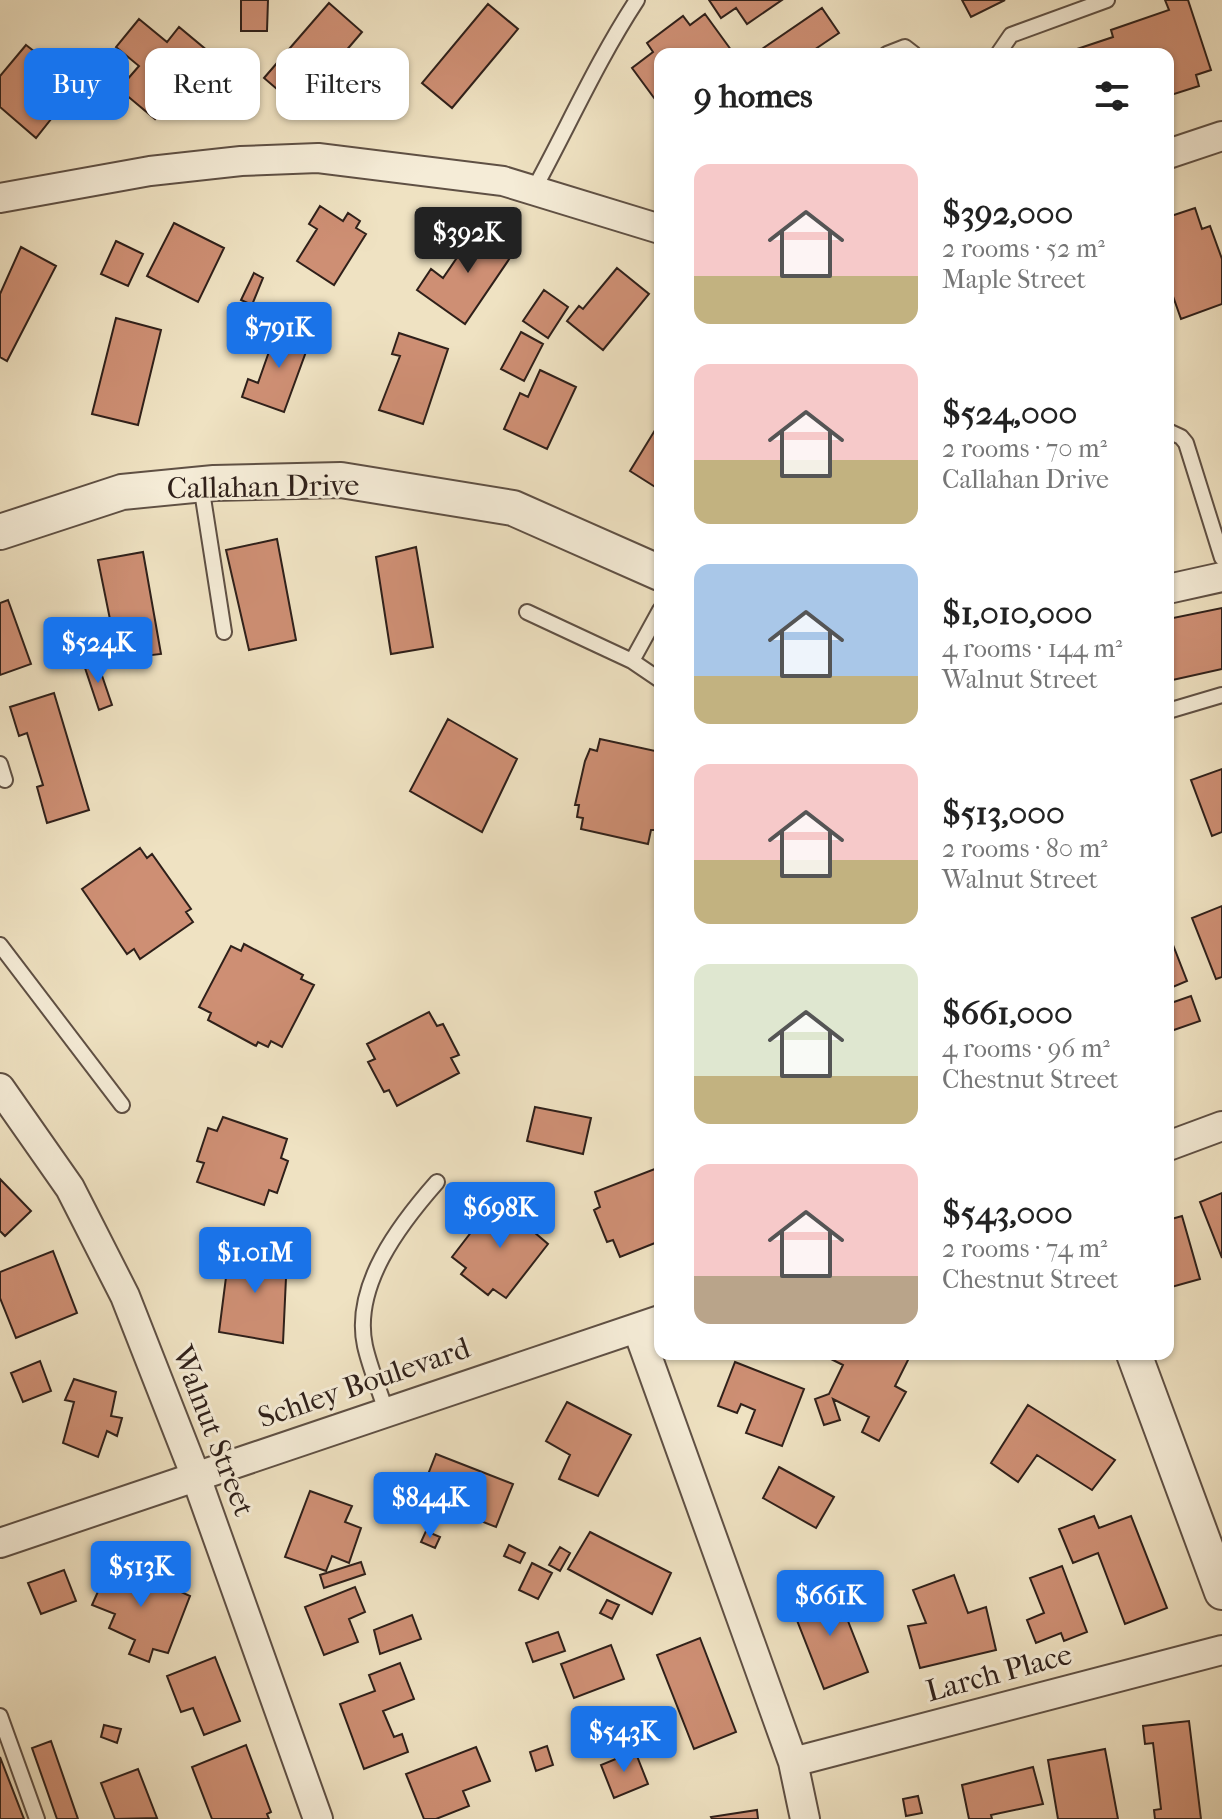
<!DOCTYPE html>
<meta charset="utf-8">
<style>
body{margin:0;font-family:"IM FELL French Canon",serif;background:#f2f2f2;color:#222;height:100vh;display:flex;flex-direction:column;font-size:30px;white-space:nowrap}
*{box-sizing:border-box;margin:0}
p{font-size:26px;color:#767676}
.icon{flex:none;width:44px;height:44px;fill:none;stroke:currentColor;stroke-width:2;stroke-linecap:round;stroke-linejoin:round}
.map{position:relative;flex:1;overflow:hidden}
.panel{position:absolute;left:654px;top:48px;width:520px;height:1312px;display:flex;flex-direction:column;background:#fff;border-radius:16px;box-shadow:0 2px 6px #0004}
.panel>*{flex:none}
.top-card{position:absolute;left:24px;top:48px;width:510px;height:72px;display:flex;gap:16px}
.price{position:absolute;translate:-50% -68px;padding:0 18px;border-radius:8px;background:#1a73e8;color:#fff;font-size:26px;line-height:52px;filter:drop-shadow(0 2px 4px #0008)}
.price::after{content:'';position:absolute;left:50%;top:48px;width:24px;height:18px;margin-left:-12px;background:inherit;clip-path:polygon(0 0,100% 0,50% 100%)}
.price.current{background:#222;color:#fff}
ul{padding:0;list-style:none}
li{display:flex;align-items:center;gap:24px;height:200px;padding:0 40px}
li span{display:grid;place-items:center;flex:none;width:224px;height:160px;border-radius:16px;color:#555}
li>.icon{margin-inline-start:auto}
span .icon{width:96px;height:96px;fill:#fffc;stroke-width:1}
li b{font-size:34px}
h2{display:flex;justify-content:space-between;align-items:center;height:96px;padding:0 40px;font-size:34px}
.chip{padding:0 28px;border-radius:16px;background:#fff;box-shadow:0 2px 6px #0004;font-size:28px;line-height:72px}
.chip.current{background:#1a73e8;color:#fff}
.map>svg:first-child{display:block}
.building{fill:#ce8f74;stroke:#2f201a;stroke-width:2}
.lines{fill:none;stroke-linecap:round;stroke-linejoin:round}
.service-casing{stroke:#5f5044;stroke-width:18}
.minor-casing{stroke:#5f5044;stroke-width:32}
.tertiary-casing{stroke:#5f5044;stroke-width:38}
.service{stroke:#f5ecd7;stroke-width:14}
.minor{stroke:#f5ecd7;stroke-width:28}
.tertiary{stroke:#f5ecd7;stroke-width:34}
.labels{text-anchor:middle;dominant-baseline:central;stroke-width:6;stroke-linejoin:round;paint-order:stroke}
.street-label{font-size:30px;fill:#2f201a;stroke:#f5ecd7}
</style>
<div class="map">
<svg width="1222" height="1819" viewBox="0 0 1222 1819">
<rect width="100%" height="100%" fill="#efe2c2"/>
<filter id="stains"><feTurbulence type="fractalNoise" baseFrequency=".0025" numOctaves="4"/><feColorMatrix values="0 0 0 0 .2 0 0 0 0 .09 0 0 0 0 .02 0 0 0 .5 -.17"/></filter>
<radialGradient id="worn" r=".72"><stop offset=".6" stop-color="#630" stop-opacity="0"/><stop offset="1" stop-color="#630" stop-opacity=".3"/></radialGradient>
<path class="building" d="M241,0h27l-1,31h-26z
M709,0h73l-35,24 -11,-16 -15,10z
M962,0h43l-34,17z
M1165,0h23l23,70 -15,5 3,11 -31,10v-42h-106l51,-17 -2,-7 58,-20z
M329,3l33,29 -64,75 -34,-29z
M488,4l30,25 -66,79 -30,-25z
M822,8l17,25 -31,21h-42l-4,-5z
M705,14l29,40h-74v52l-28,-38 21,-16 -6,-9 36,-27 7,9z
M139,19l28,23 12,-15 30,25 -54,67 -36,-30 20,-23 -23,-19z
M26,45l52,40 -42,53 -36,-31v-31z
M320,206l23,15 5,-8 12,8 -4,7 10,6 -32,51 -37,-24 20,-32 -8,-5z
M1195,208l7,21 8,-3 12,33v45l-41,15 -13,-37v-65z
M174,223l50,25 -26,54 -51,-26z
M473,223l41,29 -49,72 -48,-34 14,-21 12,9 24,-35 -5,-4z
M116,241l27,13 -15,32 -27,-12z
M21,247l35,19 -49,95 -7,-4v-63z
M617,268l32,26 -46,56 -36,-29 12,-15 4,3z
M254,273l9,5 -11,27 -11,-5z
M544,290l24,17 -20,31 -25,-17z
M116,318l45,12 -23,95 -46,-11z
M278,326l33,12 -27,74 -42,-15 6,-18 10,4z
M521,332l22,12 -19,37 -23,-12z
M399,333l49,16 -25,75 -44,-14 21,-54 -8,-2z
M540,370l36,17 -29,62 -43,-20 16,-36 8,4z
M660,422v68l-30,-19z
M277,539l19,101 -47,10 -23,-100z
M416,547l17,100 -42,7 -15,-97z
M143,552l18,102 -43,5 -20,-99z
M8,600l23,64 -31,11v-72z
M1222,608v61l-54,12v-62z
M97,661l15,44 -13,5 -15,-45z
M54,693l35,117 -42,13 -10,-36 6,-2 -16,-52 -8,3 -9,-29z
M448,719l69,40 -35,73 -72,-41z
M600,739l60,13v78h-9l-3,14 -67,-15 2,-11 -6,-1 2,-12h-4l10,-44 5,-12 7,2z
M1222,769v63l-10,4 -21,-56z
M140,848l7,10 5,-4 39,55 -5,3 7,10 -53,37 -6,-10 -7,5 -45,-65z
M1222,906v71l-6,2 -24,-61z
M1168,932l19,49 -19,8z
M244,944l59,31 -2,4 13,6 -32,62 -11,-6 -3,6 -10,-5 -2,4 -48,-26 3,-7 -12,-6 32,-61 10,5z
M1191,996l9,25 -32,11v-28z
M429,1012l8,14 6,-2 16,31 -8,3 8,15 -62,33 -8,-16 -5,2 -16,-30 7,-3 -8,-15z
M535,1107l56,11 -8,36 -56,-13z
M223,1117l64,22 -6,19 7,3 -11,32 -8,-3 -5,15 -67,-23 7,-19 -7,-2 11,-33 9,3z
M660,1167v74l-40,16 -7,-17 -6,2 -13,-32 6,-3 -5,-15z
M0,1179l31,32 -26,25 -5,-5z
M1222,1193v65l-22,-56z
M496,1200l15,12 4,-4 23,18 -4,6 14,12 -42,54 -13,-9 -5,6 -27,-21 5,-6 -14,-11z
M1182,1216l18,63 -32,9v-68z
M230,1246l57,10 -4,87 -64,-11z
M53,1251l24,62 -61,25 -16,-40v-26z
M821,1354h90l-16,32 11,6 -27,49 -17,-9 7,-15 -36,-18 7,21 -16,5 -9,-26 14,-5 14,-29z
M40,1361l11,30 -28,11 -12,-29z
M735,1362l69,27 -22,57 -36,-13 9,-23 -14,-6 -4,9 -19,-7z
M74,1379l42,13 -5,24 11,2 -5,18 -10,-5 -9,26 -35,-14 11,-41 -9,-2z
M567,1402l64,33 -33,61 -39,-17 11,-24 -24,-14z
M1028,1405l87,55 -23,30 -55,-35 -19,27 -27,-19z
M436,1454l77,30 -17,43 -23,-9 3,-10 -32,-12 -5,12 -21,-8z
M779,1467l55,30 -18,31 -53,-30z
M310,1491l42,15 -7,16 16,6 -12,35 -17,-7 -6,15 -41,-14z
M1094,1516l5,12 32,-12 36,92 -42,16 -27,-71 -25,10 -14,-34z
M426,1531l14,6 -5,11 -14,-6z
M590,1532l81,41 -19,41 -84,-45z
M509,1545l16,8 -5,10 -16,-7z
M560,1547l10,6 -10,18 -11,-6z
M112,1560l78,36 -22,57 -15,-4 -4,13 -20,-8 6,-14 -26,-12 6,-14 -23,-9z
M361,1562l4,12 -41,14 -4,-13z
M532,1563l20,10 -14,26 -19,-9z
M1062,1566l25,66 -23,9 -3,-8 -25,10 -9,-23 17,-7 -14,-35z
M64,1570l12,31 -35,13 -13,-31z
M954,1575l14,38 18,-6 10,43 -76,18 -12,-42 18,-3 -13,-33z
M355,1587l10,25 -16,7 9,23 -34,13 -19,-48z
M835,1588l33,84 -44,17 -33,-84z
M607,1600l12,5 -7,14 -12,-6z
M412,1615l9,24 -41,15 -6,-24z
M558,1632l7,19 -32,11 -7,-19z
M700,1638l36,94 -42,17 -37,-94z
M611,1645l13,34 -50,19 -13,-34z
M215,1657l25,64 -36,14 -11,-27 -12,4 -14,-36z
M400,1663l14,36 -31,12 11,26 8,-3 6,18 -44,17 -24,-65 35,-13 -6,-16z
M1189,1721l12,98h-46l-1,-9 7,-1 -8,-66 -8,1 -2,-18z
M104,1725l17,4 -4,14 -16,-6z
M51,1741l27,78h-21l-25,-71z
M246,1745l25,67 -4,2 2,5h-57l-20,-52z
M547,1746l6,19 -17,6 -6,-19z
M476,1747l14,34 -27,10 6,15 -33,13h-12l-18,-45z
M1105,1749l13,70h-60l-10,-59z
M635,1751l13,33 -34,14 -13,-33z
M0,1757l24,62h-24z
M1033,1767l10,37 -52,11 1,4h-23l-7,-34z
M138,1769l19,49 -42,1 -14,-36z
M918,1796l4,17 -16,3 -3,-17z
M757,1810l1,9h-46l-1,-2z"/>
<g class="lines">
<defs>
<path id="service" d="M887,54l18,-7 9,7
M998,54l13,-19 96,-35
M533,191c35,-64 64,-130 104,-191
M1168,431l13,6 5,6 36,115
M201,485l23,147
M660,610l-28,51 28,19
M527,612l105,49
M1168,711l54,-16
M0,764l5,16
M0,945l122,160
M386,1411c-7,-22 -16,-43 -21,-65 -13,-60 35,-122 72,-164
M0,1716l37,103"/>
<path id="minor" d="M1168,154l54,-18
M0,198l150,-27 91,-10 77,-3 185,23 157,48
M1168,589l54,-12
M0,1088l70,100 55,108 71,181 122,342
M1168,1146l54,-20
M637,1328l156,434 12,57
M0,1543l660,-223
M793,1762l429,-112"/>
<path id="tertiary" d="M0,532l122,-40 92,-9 127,-3 172,28 147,65
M1134,1354l88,238"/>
</defs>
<use href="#service" class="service-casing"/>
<use href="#minor" class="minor-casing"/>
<use href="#tertiary" class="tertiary-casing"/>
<use href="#service" class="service"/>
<use href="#minor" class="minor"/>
<use href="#tertiary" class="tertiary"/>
</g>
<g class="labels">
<g class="street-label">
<text transform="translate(263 487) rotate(-1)">Callahan Drive</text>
<text transform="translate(364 1383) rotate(-19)">Schley Boulevard</text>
<text transform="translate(213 1431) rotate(69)">Walnut Street</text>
<text transform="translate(999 1673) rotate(-15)">Larch Place</text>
</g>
</g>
<rect width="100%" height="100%" filter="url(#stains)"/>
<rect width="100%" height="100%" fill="url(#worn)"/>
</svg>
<b class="price current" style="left:468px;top:275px">$392K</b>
<b class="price" style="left:279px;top:370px">$791K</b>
<b class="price" style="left:98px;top:685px">$524K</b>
<b class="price" style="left:500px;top:1250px">$698K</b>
<b class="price" style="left:255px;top:1295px">$1.01M</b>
<b class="price" style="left:430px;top:1540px">$844K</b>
<b class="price" style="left:141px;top:1609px">$513K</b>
<b class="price" style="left:830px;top:1638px">$661K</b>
<b class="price" style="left:624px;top:1774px">$543K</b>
<div class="top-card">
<a class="chip current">Buy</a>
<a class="chip">Rent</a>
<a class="chip">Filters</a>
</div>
<section class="panel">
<h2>9 homes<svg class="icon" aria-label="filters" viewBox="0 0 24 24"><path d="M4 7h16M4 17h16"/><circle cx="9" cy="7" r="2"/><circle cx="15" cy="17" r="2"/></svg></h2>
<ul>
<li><span style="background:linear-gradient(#f6c9c9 70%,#c2b280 0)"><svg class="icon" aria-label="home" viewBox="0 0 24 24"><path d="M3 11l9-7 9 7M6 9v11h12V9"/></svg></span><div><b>$392,000</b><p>2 rooms · 52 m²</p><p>Maple Street</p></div></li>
<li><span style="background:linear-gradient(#f6c9c9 60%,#c2b280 0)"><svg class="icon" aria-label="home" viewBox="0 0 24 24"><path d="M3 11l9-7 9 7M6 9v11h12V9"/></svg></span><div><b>$524,000</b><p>2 rooms · 70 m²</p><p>Callahan Drive</p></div></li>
<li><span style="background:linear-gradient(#a9c7e8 70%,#c2b280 0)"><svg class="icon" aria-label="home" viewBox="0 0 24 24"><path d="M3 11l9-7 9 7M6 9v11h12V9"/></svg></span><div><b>$1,010,000</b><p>4 rooms · 144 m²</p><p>Walnut Street</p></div></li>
<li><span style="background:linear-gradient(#f6c9c9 60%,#c2b280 0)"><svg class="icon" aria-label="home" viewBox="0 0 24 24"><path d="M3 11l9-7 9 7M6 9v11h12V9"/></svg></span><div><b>$513,000</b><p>2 rooms · 80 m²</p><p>Walnut Street</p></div></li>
<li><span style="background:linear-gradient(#dfe7d0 70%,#c2b280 0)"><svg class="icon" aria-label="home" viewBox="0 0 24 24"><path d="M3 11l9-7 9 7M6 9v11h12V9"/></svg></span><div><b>$661,000</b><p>4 rooms · 96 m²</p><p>Chestnut Street</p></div></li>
<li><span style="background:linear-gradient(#f6c9c9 70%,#b9a48a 0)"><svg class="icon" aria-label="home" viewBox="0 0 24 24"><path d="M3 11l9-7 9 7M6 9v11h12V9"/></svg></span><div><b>$543,000</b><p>2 rooms · 74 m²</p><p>Chestnut Street</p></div></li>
</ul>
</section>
</div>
